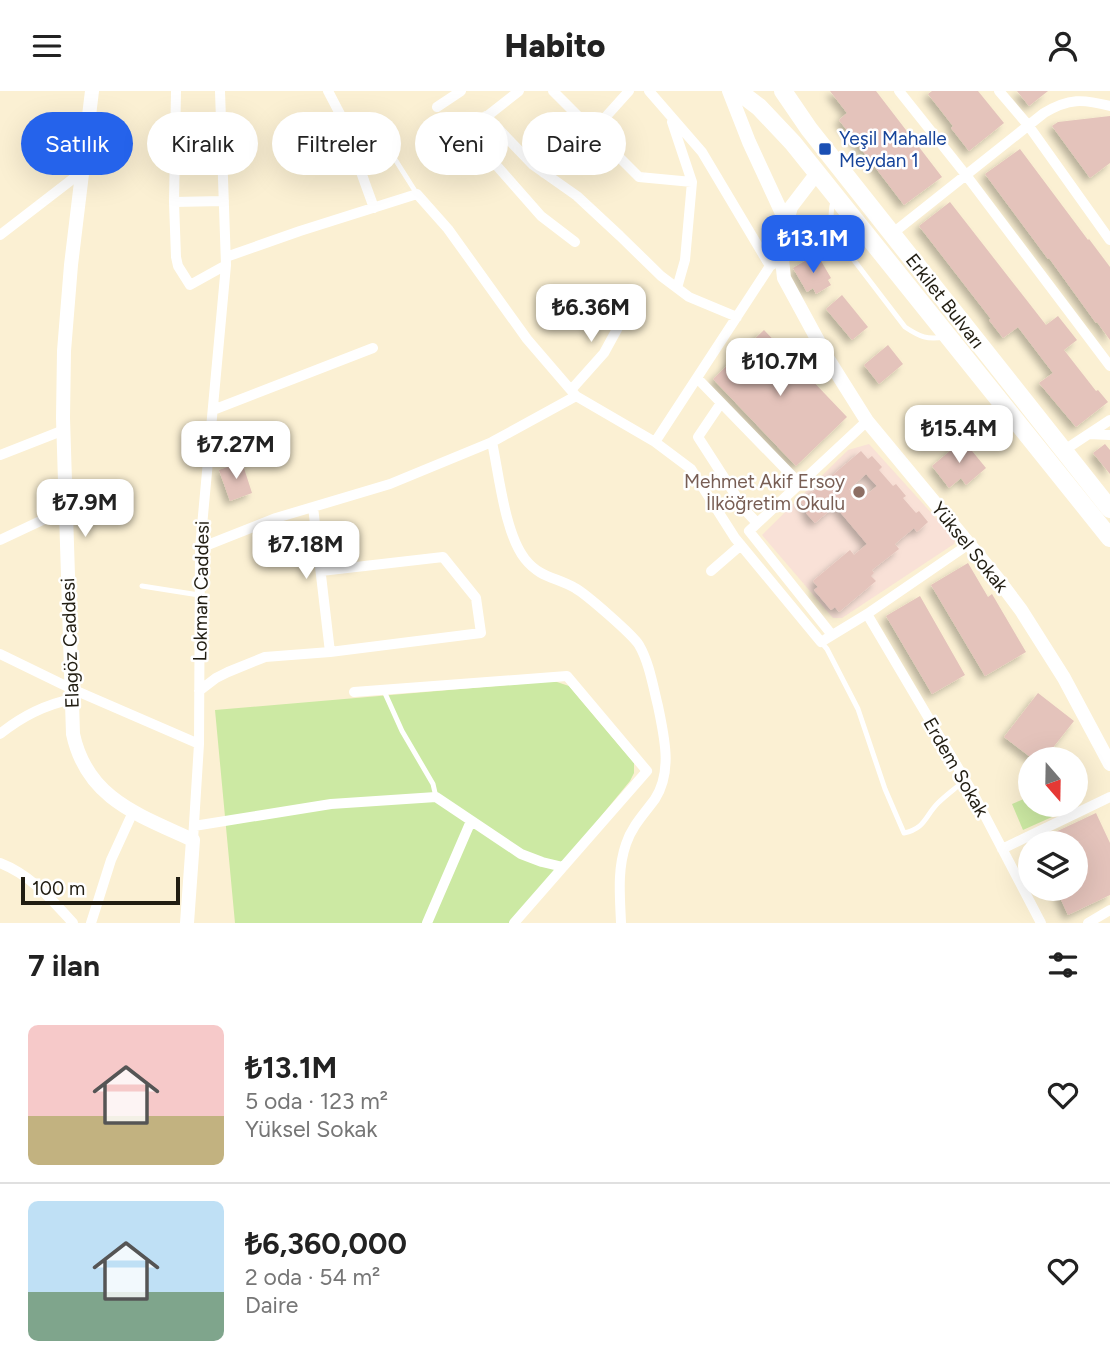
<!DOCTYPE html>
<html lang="tr">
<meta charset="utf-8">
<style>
body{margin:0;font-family:Figtree,sans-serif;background:#f2f2f2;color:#222;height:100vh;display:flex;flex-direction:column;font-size:26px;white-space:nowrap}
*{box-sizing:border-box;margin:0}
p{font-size:23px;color:#767676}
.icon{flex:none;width:38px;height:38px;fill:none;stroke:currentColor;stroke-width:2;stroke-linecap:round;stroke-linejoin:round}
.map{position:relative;height:832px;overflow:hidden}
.side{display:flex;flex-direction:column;background:#fff;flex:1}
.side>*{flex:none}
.top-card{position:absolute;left:21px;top:21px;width:700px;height:63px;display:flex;gap:14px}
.needle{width:46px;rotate:160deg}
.buttons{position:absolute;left:1018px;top:656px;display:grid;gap:14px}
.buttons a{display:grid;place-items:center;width:70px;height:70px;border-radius:50%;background:#fff;box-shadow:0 7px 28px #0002;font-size:35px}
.scale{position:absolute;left:21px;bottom:18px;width:159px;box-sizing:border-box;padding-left:7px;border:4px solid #211d12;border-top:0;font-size:19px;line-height:24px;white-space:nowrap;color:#211d12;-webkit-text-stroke:5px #fff;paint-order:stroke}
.price{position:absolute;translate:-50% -60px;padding:0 16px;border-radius:14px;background:#fff;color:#222;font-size:23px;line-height:46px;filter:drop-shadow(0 2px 4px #0008)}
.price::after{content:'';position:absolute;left:50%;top:42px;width:21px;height:16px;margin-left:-10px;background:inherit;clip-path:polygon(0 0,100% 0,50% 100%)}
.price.on{background:#2563eb;color:#fff}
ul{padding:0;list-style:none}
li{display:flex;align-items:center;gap:21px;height:175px;padding:0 28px}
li+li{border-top:2px solid #e0e0e0}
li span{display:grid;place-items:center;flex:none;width:196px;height:140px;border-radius:10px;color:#555}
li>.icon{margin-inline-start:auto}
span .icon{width:84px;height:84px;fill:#fffc;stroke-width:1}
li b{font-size:30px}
h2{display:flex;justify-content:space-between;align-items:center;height:84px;padding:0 28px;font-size:30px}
.chip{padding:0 24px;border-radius:32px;background:#fff;box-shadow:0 7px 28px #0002;font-size:24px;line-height:63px}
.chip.on{background:#2563eb;color:#fff}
header{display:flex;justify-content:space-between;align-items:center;height:91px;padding:0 28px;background:#fff;font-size:32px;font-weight:800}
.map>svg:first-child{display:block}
.education{fill:#f9e1d7}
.green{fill:#cce9a3}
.building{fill:#e4c3bb;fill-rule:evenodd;filter:url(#shadow)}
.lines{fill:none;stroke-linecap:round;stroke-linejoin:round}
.service{stroke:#fff;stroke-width:5}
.minor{stroke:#fff;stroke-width:10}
.tertiary{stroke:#fff;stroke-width:14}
.primary{stroke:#fff;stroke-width:18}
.transit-dot{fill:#1a4fb4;stroke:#fff;stroke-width:2.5}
.education-dot{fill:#8d6e63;stroke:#fff;stroke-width:2.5}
.labels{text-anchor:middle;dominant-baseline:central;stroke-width:5;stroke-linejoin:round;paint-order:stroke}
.transit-label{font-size:19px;fill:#164399;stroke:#fff;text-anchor:start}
.street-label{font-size:19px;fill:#211d12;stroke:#fff}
.education-label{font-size:19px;fill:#785e54;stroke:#fff;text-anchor:end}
</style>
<header><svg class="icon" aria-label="menu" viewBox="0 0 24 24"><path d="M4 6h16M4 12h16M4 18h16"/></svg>Habito<svg class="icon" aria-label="person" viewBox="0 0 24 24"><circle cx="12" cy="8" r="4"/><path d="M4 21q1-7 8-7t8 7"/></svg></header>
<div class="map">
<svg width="1110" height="832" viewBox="0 0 1110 832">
<defs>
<filter id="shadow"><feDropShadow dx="-4.5" dy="4.5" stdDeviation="3.5" flood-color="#0004"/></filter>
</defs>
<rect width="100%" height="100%" fill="#fbf0d3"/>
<path class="education" d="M869,353l85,94 1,3 -1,3 -112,74h-9l-71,-83 86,-85z"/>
<path class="green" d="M554,590l15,5 65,77v10l-4,8 -65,79 -56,63h-274l-20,-213z
M1031,705v9h29l3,7 -40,18 -11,-26z"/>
<path class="building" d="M830,0h46l66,86 -38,28 -65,-85 8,-7z
M932,0h46l26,32 -35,28 -18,-23 2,-2 -25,-32z
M1017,0h31l-19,15z
M1110,25v47l-20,15 -38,-52 6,-4z
M1020,58l68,91 1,-1 21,28v73l-13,-18 -1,1 -47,-65 -1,1 -63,-85z
M950,111l96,123 12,-9 19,24 -13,10 32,41 2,-1 10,12 -32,25 -37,-44 14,-10 -35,-46 -15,11 -14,-18 2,-1 -72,-93z
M817,163l14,24 -3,2 3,5 -15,9 -3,-6 -6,4 -14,-24z
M842,204l26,32 -16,13 -26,-31z
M764,239l83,87 -51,49 -83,-87z
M888,254l15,19 -24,20 -15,-19z
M963,349l23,28 -20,17 -5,-7 -12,10 -17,-22z
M1105,353l5,6v24l-17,-21z
M861,360l7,8 4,-3 10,11 -3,3 14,16 3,-2 10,12 -3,2 13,15 3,-2 9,11 -11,10 -3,-4 -19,16 4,5 -27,21 2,3 -3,3 5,5 -37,31 -4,-5 -4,3 -17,-20 4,-3 -5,-6 37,-31 4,5 13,-11 -32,-38 -20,17 -9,-10 2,-2 -7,-9zM866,383l11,12 -18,15 -10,-12z
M242,371l10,31 -22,8 -11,-31z
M968,472l20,34 4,-3 34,58 -41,24 -54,-91z
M920,505l45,79 -33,19 -46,-78z
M1038,602l36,28 -30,38h-11l-29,-22z
M1096,722l14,30v52l-42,20 -12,-26h20v-46h-44z"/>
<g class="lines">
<path class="service" d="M386,54l31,49
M834,107c-6,18 -2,28 6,44l65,85c15,10 22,13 40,10
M142,495l57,9
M821,551l6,7 31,60 27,80 19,44c21,-4 21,-17 34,-30 8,-8 18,-15 27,-23
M384,600l18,40 31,53 3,13"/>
<path class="minor" d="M176,0l-2,111 50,-1
M328,0l12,23 34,94
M519,0l-52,41 74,84 34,26
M553,0l86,86 53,5
M649,0l53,61 68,114 11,-7
M899,0l67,84 144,191
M999,0l29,34 82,115
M437,16l24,-16
M486,25l47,49 44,31 43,40 41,40 28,21 48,20
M672,31l20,60 -7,78 -8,28
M544,82l49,-42 36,-40
M174,111l2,55 2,9 12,19 36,-20
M893,142l151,-120c25,-15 39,-14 66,-7
M0,144l83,-64
M226,166l74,-26 117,-37 31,35 79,110 49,57 79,46 36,27 44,69 86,104 46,-28 102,-70
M697,287l103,106
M571,299l33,-37 23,-42 -29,-16
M721,312l-23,34 47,73 12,13
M213,319l160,-62
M1089,343l21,1
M492,351c7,33 13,92 33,117 15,19 31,18 50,29 11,6 58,47 64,57 10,17 14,41 19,61 6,30 15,65 -3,93 -11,15 -23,27 -29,45 -9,26 -6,52 -5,79
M655,351l115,-176
M1063,360l47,-31
M0,364l64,-25
M313,416l17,145
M0,449l66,-31
M200,457l76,-30 114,-34 102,-42 84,-46
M711,480l30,-26
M867,523l106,179 68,130
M832,544l-83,-104 118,-110
M0,563l72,35 127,55
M199,600l17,-13 12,-6 37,-15 65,-5 151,-19 -5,-35 -33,-41 -122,14
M354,601l213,-16 80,95 -133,152
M0,643c22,-18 44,-29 72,-35
M194,735l137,-22 105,-7 85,57 21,8 21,5
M193,749l6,-96 1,-196 26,-283 -6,-174
M1002,758l108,-52
M0,772c31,12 51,36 73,60
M91,832l20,-63 22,-48
M427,832l44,-102
M1088,832l22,-13"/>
<path class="tertiary" d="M92,0l-21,174 -7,86 -1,67 10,316c14,65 66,81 120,106l-6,83
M729,0l20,51 37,80
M817,82l-26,34 -7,24 -3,19 3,28 44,81 39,62 130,157 24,32 43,68 46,86"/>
<path class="primary" d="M738,0l21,16 34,36 317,395
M783,0l26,38 301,380"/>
</g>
<rect class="transit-dot" x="818" y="51" width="14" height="14" rx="3.5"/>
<circle class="education-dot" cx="859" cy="401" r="7"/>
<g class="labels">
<g class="transit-label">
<text x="839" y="47">Yeşil Mahalle<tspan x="839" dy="22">Meydan 1</tspan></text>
</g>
<g class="street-label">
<text transform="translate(945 210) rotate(52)">Erkilet Bulvarı</text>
<text transform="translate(970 456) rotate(51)">Yüksel Sokak</text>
<text transform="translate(201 500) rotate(-89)">Lokman Caddesi</text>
<text transform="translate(70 552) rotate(-92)">Elagöz Caddesi</text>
<text transform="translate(956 676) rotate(60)">Erdem Sokak</text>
</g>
<g class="education-label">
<text x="845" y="390">Mehmet Akif Ersoy<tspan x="845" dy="22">İlköğretim Okulu</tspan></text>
</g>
</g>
</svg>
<div class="buttons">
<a><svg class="needle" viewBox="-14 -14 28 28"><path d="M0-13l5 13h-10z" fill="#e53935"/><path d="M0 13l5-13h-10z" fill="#767676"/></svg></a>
<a><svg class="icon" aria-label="layers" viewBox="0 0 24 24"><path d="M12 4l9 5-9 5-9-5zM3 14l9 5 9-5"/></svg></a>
</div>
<div class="scale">100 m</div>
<b class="price on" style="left:813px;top:184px">₺13.1M</b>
<b class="price" style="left:591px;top:253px">₺6.36M</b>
<b class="price" style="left:780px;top:307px">₺10.7M</b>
<b class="price" style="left:959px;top:374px">₺15.4M</b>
<b class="price" style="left:236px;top:390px">₺7.27M</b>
<b class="price" style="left:85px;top:448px">₺7.9M</b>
<b class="price" style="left:306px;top:490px">₺7.18M</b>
<div class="top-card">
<a class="chip on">Satılık</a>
<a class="chip">Kiralık</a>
<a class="chip">Filtreler</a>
<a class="chip">Yeni</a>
<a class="chip">Daire</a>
</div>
</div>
<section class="side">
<h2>7 ilan<svg class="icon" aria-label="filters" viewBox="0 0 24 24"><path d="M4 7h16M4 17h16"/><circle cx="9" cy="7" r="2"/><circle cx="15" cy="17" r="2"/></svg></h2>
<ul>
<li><span style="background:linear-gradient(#f6c9c9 65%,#c2b280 0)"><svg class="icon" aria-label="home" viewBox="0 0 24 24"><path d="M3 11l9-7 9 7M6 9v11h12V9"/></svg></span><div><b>₺13.1M</b><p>5 oda · 123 m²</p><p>Yüksel Sokak</p></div><svg class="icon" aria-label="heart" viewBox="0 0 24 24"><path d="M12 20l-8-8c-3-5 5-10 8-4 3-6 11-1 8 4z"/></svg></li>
<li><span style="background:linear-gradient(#bfe0f5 65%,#7fa58c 0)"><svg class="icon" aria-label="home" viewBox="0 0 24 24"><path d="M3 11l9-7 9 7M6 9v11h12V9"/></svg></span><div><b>₺6,360,000</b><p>2 oda · 54 m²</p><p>Daire</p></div><svg class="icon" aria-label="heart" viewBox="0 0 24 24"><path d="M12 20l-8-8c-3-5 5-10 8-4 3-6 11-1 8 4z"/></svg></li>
</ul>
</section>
